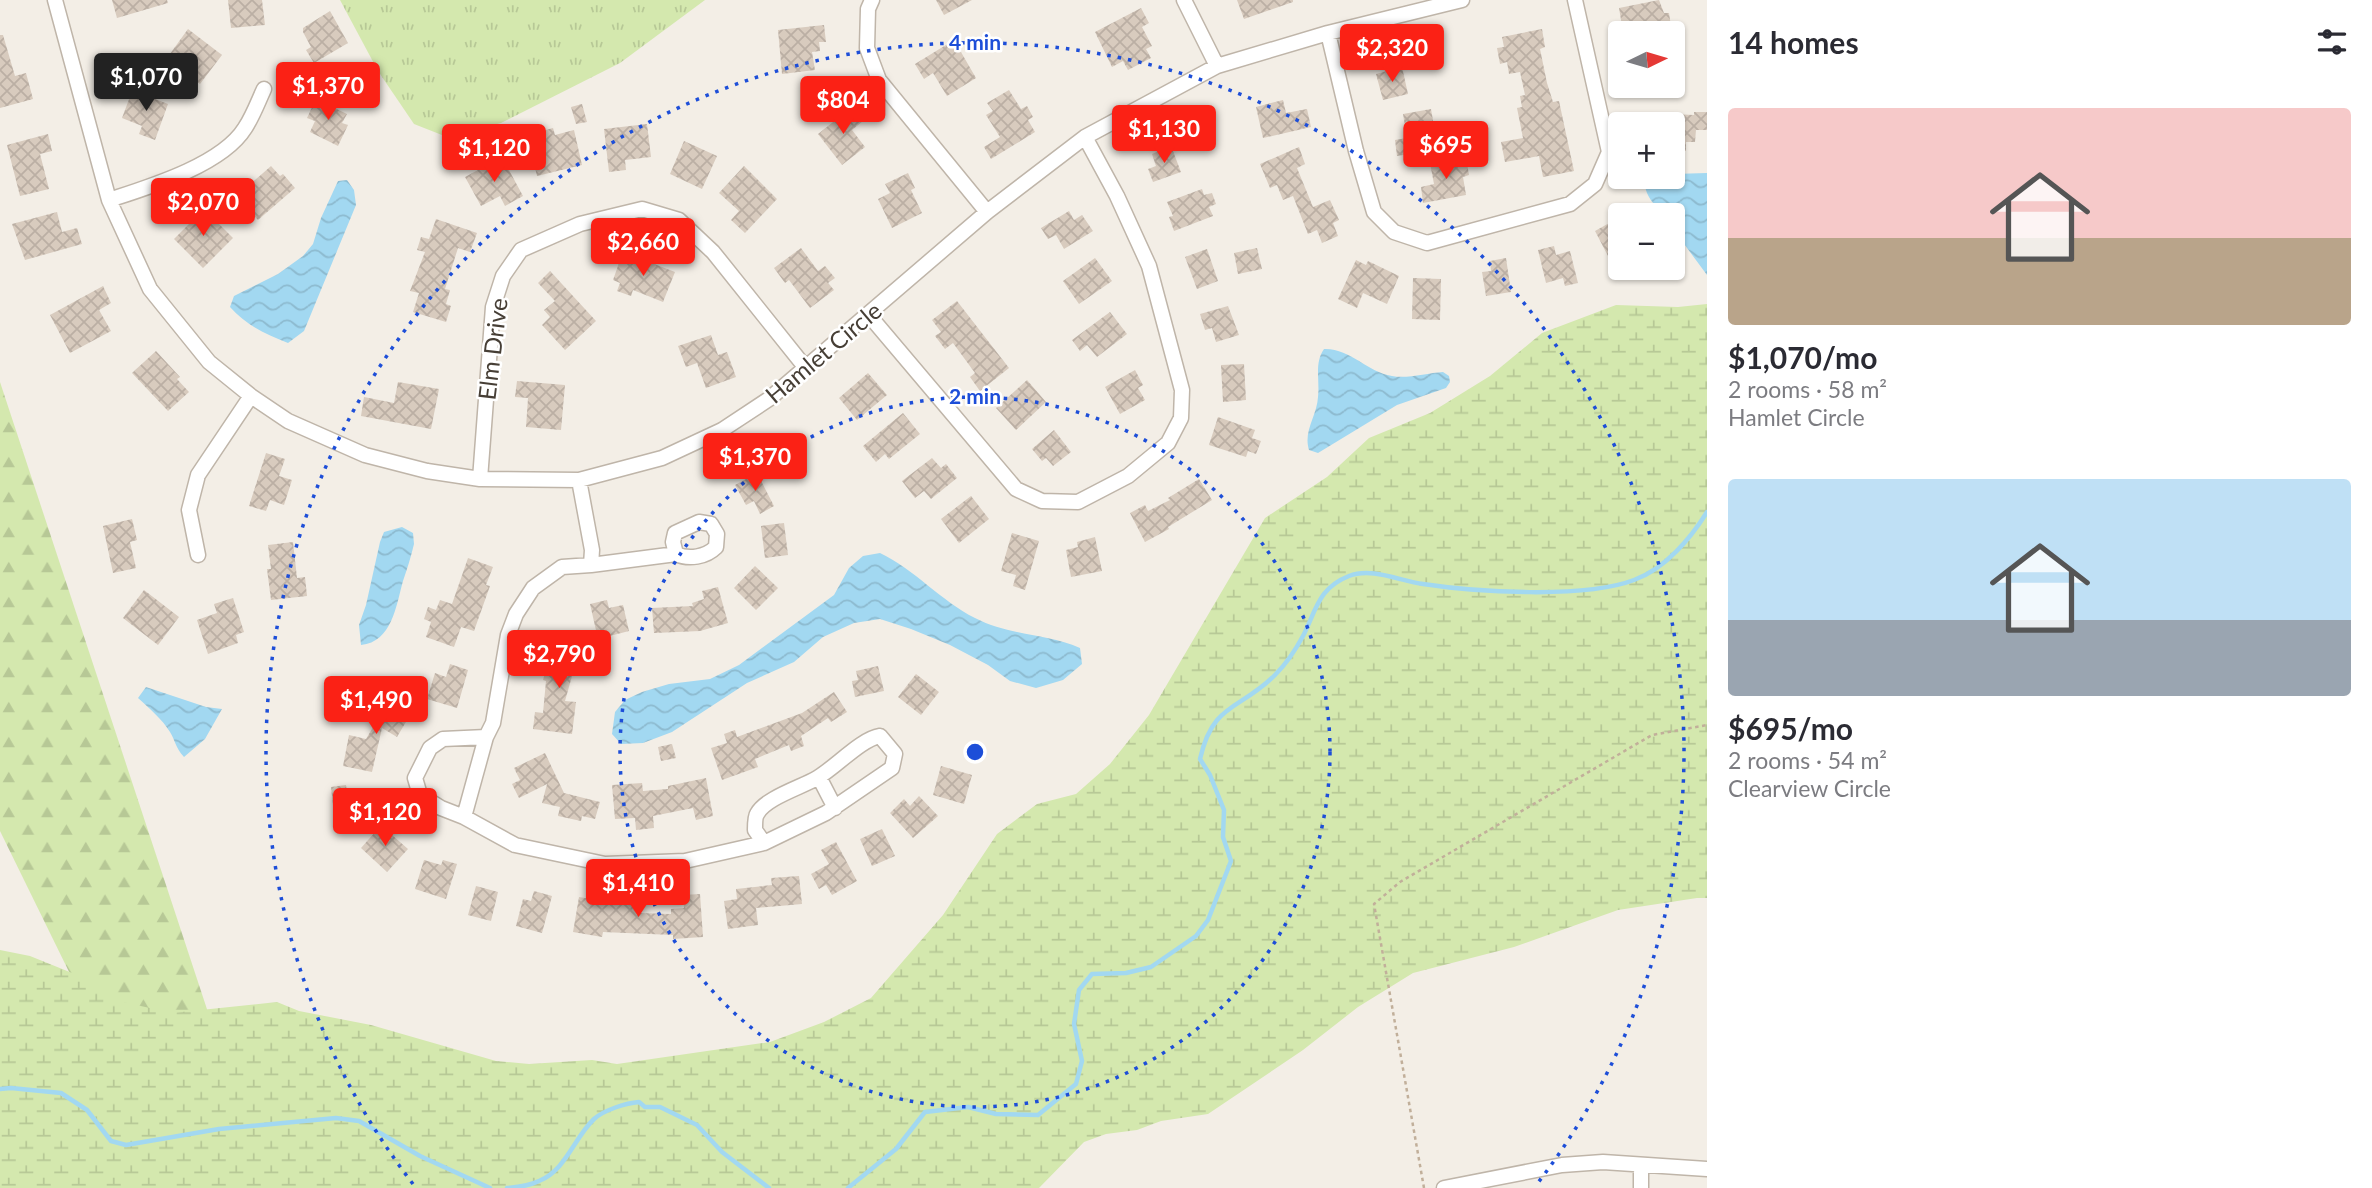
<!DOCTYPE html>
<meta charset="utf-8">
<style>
body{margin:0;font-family:Lato,sans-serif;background:#f7f7f7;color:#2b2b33;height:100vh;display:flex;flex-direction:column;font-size:26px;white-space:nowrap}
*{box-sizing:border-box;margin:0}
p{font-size:23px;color:#7c7c81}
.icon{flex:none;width:38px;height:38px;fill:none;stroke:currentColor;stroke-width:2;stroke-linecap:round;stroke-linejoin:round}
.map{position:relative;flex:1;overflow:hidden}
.sheet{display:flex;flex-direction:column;background:#fff;width:665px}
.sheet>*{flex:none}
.needle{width:46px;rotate:85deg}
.tools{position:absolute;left:1608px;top:21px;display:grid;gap:14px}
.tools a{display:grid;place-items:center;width:77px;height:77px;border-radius:7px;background:#fff;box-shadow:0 2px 5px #0004;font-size:35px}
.price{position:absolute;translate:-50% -60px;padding:0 16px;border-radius:7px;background:#fb2115;color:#fff;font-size:23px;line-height:46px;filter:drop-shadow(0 2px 4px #0008)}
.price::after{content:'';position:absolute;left:50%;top:42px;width:21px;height:16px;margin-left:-10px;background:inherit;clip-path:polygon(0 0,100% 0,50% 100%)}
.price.current{background:#222;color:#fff}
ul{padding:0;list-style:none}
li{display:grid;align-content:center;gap:14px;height:371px;padding:0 21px}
li span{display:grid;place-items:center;height:217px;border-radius:7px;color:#555}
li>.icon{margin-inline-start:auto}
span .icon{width:126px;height:126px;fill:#fffc;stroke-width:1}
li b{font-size:30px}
h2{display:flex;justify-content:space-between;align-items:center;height:84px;padding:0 21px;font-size:30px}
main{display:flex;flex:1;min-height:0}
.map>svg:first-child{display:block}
.grass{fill:url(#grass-tufts)}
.forest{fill:url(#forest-firs)}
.wetland{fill:url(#wetland-marsh)}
.water{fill:url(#water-waves)}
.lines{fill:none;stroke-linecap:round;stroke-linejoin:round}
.stream{stroke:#a2d8f1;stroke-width:4.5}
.building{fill:url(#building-cross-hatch)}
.minor-casing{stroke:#bfb5a9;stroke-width:17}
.path{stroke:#c1af9a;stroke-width:2.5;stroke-dasharray:3.5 3.5;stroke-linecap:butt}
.minor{stroke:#fff;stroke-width:14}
.ring{fill:none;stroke:#1d4ed8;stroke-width:3.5;stroke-dasharray:3.5 7}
.labels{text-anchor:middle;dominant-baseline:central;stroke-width:5;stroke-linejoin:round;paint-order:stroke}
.street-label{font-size:24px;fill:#463e35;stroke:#fff}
.centre{fill:#1d4ed8;stroke:#fff;stroke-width:3.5}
.ring-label{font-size:21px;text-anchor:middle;font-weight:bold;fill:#1d4ed8;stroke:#fff;stroke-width:5;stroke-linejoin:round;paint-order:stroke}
</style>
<main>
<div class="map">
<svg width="1707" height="1188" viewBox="0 0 1707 1188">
<defs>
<pattern id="grass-tufts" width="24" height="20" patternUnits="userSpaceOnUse" patternTransform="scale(1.75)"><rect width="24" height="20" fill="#d4e8ae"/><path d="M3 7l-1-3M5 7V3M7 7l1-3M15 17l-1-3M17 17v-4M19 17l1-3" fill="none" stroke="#b7c896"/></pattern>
<pattern id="forest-firs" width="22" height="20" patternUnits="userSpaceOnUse" patternTransform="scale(1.75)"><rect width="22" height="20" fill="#d4e8ae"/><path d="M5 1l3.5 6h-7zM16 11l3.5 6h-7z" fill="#b7c896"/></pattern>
<pattern id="wetland-marsh" width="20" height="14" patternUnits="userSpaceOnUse" patternTransform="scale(1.75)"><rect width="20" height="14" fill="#d4e8ae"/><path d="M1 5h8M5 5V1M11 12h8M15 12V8" fill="none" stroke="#b7c896"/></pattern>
<pattern id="water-waves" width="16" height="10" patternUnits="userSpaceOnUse" patternTransform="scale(1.75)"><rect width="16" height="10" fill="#a2d8f1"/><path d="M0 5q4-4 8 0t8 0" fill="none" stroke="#8dbacf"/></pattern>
<pattern id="building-cross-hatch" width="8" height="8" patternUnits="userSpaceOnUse" patternTransform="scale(1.75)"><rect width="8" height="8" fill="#d8cbbe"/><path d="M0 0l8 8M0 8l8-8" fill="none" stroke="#bbafa4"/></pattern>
</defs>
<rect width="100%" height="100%" fill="#f3eee6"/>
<path class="grass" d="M340,0h365l-85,63 -119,60 -54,14 -33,-13 -36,-53z"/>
<path class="forest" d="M0,382l266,806h-91l-175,-357z"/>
<path class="wetland" d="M1707,304v594h-10l-79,12 -104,37 -101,26 -55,34 -55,43 -95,64 -47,7 -24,9 -31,4 -22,8 -45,46h-1039v-238l30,6 57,23 36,23 49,11 105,-11 22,9 72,14 125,36 33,3 63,-4 25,4 153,-22 54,-20 47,-24 72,-83 54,-81 40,-30 39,-10 34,-30 39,-49 116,-197 62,-41 42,-39 61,-25 60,-37 52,-43 74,-28 62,2z"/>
<path class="water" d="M1707,173v102l-34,-46v-14h-10c-9,-11 -23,-24 -16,-38h26v-3z
M347,180l7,10 2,15 -52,126 -16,12c-23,-9 -42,-18 -58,-36l4,-11 44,-22 25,-18 10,-12 8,-26 17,-37z
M1324,349c26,-1 43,23 68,27 15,3 35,-3 51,-4l6,4 1,6 -4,6 -49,17 -79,48 -9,-3c-6,-19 8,-34 9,-53 2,-16 -4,-34 6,-48z
M402,527l11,6 1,11c-3,13 -7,25 -11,37 -7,25 -11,61 -42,64l-2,-20 7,-20 14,-63 4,-10z
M880,553c34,16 61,48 95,65 35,18 71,15 105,30l2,16 -19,16 -27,8 -26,-7 -22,-16 -38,-20 -39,-16 -31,-10 -26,4 -31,14 -29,25 -47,21 -75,49 -29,11 -22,1 -9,-10 3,-22 10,-12 17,-8 27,-8 41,-5 29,-14 95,-70 15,-27 14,-12z
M146,687l60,20 16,2 -17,30 -21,18c-9,-10 -8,-15 -14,-25 -8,-13 -21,-24 -32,-34z"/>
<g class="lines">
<path class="stream" d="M0,1089l11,-1 50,5 26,17 24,31 15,4 93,-16 117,-11 23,3 61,35 70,32
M507,1188c11,-1 22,-2 32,-7 27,-11 35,-43 55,-62 10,-9 32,-16 45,-17l6,5h15l37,18 25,27 47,36
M848,1188l48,-39 29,-37 43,-5 28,7 42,1 38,-31 6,-23 -8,-37 5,-34 13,-16 34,-1 25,-6 45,-31 12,-16 23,-59 -8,-24 1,-27 -14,-35 -10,-16c13,-57 39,-48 75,-84 11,-11 20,-24 28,-39 13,-25 15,-48 46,-60 23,-9 51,5 74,8 53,8 161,15 211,-4 31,-11 57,-42 73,-68"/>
</g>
<path class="building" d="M112,0h55l1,3 -51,15z
M228,0h34l3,25 -34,3z
M936,0h36l-28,15z
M1237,0h56v2l-49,17z
M1659,0l5,13h5l2,13 -3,1 1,6h-30l-2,-10 -15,3 -3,-18z
M1141,8l8,15 -7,4 10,19 -6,3 5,9 -23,12 -5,-9 -11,6 -17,-35z
M330,11l18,32 -34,20 -8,-13 5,-3 -8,-15v-4z
M824,25l2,17h-7l1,9 -8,1 3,18 -33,4 -4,-44z
M188,29l34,26 -22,29 -33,-26z
M1542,29l3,18 -5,2 7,34 6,19 6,-1 15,70 -31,6 -4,-21 -34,6 -4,-20 22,-4 -6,-30 5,-1 -2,-11 5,-1 -5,-23 -11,2 -2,-12 -7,2 -3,-16 7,-1 -2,-10z
M0,35h3l12,41 11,-3 7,26 -33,9z
M954,40l22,38 -29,18 -14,-23 -9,6 -9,-15z
M1402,67l6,27 -25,6 -7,-26z
M142,90l15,5 -2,4 13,5 -13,36 -16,-6 3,-8 -20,-8 9,-24 9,4z
M1009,90l12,19 6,-3 6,11 -5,3 7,12 -44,27 -7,-12 16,-10 -14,-22 7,-4 -6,-8z
M316,99l31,15 -5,9 6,2 -10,21 -28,-14 5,-11 -8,-3z
M1283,100l3,13 21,-4 4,18 -48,11 -7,-31z
M582,104l5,18 -11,2 -5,-17z
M852,107l11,14 -11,9 13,17 -23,18 -24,-31z
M1431,109l7,40 -41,7 -2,-16 12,-2 -4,-24z
M1694,112h13v18h-11l-1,12h-9v9l-13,-1v-36l21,1z
M647,124l4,33 -26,3 1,10 -17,2 -5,-43z
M553,128l2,7 19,-5 8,35 -45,11 -10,-41z
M48,134l4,17 -12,3 9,35 -29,7 -13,-51z
M684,141l33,15 -15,33 -32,-15z
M1171,146l10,26 -28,10 -5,-13 8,-3 -4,-12z
M1299,147l6,17 -8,4 16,39 17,-7 9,20 -6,3 5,13 -16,7 -5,-13 -9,4 -15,-38 -10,4 -6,-15 -7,3 -10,-24z
M502,157l21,39 -18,10 -5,-10 -19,10 -16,-29z
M1457,158l2,6 8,-1 2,12 -6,2 3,18 -43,8 -2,-16 13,-3 -4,-21z
M271,166l9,10 3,-2 12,14 -37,32 -21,-24z
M744,166l33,33 -32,34 -14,-13 8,-9 -20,-18z
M908,173l7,15 -4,2 11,23 -30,15 -14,-29 12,-6 -5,-9z
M1202,189l2,6 8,-2 4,11 -7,3 4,9 -39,15 -5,-14 4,-1 -6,-14z
M204,209l29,29 -30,30 -29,-29z
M1069,211l5,9 8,-5 11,16 -29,18 -8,-14 -8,4 -7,-11z
M57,212l5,20 15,-4 5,16 -57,16 -13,-36z
M1620,217v62l-25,-48z
M436,219l41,14 -7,19 -12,-4 -13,41 5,1 -4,14 5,2 -5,16 -33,-10 6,-19 -9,-2 15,-39 -8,-2 4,-13 8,2z
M1554,246l2,9 14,-4 8,32 -13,3 -2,-8 -17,5 -8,-33z
M801,248l17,23 7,-5 10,12 -7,5 6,7 -24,18 -21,-28 -4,3 -11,-15z
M1257,248l5,21 -24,5 -4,-21z
M1207,249l11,32 -21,8 -12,-32z
M623,252l52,20 -12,30 -30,-12 -2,6 -14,-5 3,-8 -7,-3z
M1095,258l17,23 -33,23 -16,-23z
M1506,258l5,34 -25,4 -4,-24 9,-1 -1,-10z
M1356,260l10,5 2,-4 31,15 -12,28 -24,-11 -6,15 -19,-9z
M550,271l46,50 -31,29 -23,-25 8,-8 -6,-7 11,-9 -17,-18z
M1413,278l28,1 -1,41 -28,-1z
M103,286l8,17 -12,7 12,21 -41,22 -20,-38z
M957,301l52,67 -29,23 -10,-14 5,-4 -22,-30 -8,6 -10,-13 6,-4 -9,-12z
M1228,306l11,29 -23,7 -4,-14 -7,2 -5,-16z
M1110,312l17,22 -30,23 -10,-12 -7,6 -8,-11z
M711,335l7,20 9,-3 9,25 -30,11 -9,-25 -11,4 -8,-21z
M156,351l24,26 -3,2 12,13 -21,19 -36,-38z
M1244,364l2,36 -23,2 -2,-37z
M1135,370l8,15 -5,3 7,12 -25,14 -15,-27z
M868,373l19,22 -30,25 -18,-22z
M1027,380l19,22 -30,28 -20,-22z
M517,381l48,4 -4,45 -35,-3 2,-29 -13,-1z
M398,382l41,7 -8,40 -70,-13 3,-19 30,6z
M903,413l17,21 -31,25 -4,-5 -9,8 -13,-16z
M1218,417l37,13 -3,8 9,3 -5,13 -8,-3 -2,6 -37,-12z
M1054,430l17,22 -18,14 -7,-8 -4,3 -10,-12z
M266,453l19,6 -6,17 13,4 -8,25 -14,-5 -4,11 -17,-5z
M932,458l9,10 5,-4 11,14 -26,21 -7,-8 -9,7 -13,-17z
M757,473l17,33 -14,8 -6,-13 -8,4 -11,-20z
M1199,479l13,21 -44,27 1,2 -24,13 -15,-29 15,-8 3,6 22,-11 -2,-2z
M971,496l18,23 -30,24 -18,-24z
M132,519l5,21 -7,2 6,26 -23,5 -10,-47z
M784,523l4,32 -23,3 -4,-32z
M1012,533l27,8 -14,49 -12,-4 3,-11 -15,-4z
M1095,537l7,34 -31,6 -5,-27 12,-3 -1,-5z
M293,542l4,36 8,-1 2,19 -36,4 -4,-31h4l-3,-24z
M468,558l25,9 -7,18 4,1 -16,45 -13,-4 -7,20 -28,-10 5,-15 -7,-3 4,-12 8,3 4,-10 12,4z
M755,566l23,22 -22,22 -22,-22z
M718,587l10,36 -28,8 -46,2 -2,-25 41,-2 -1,-3 12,-4 -2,-8z
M144,590l35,27 -21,28 -35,-27z
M233,598l11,34 -8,3 2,8 -30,11 -11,-34 20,-7 -3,-9z
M607,600l2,8 14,-3 6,26 -31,8 -8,-35z
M547,643l40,11 -4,17 -9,-2 -9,32 11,1 -4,32 -39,-5 2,-17 8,1 3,-32 -3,-1 6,-22 -6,-2z
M450,664l18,6 -11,38 -30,-9 8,-26 11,4z
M878,666l6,25 -29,6 -3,-16 6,-1 -2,-9z
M916,674l23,18 -18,23 -23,-18z
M834,692l13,20 -16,10 -3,-4 -27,18 3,10 -13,5 -2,-6 -34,14 3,8 -36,13 -11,-32 16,-5 -3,-9 11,-4 2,7 65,-24z
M391,697l22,13 -16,27 -15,-9 -10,44 -29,-6 6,-31 17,4z
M672,744l4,14 -15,3 -3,-14z
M545,753l19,40 36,9 -5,17 -13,-3 -1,5 -23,-5 2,-9 -18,-4 5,-19 -28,14 -7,-14 8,-4 -6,-12z
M941,766l31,9 -8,29 -31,-9z
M706,778l7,38 -17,4 -3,-12 -40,8 1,12 -18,2 -1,-12 -20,1 -3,-34 30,-2 1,8 25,-2v-3z
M346,785l2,14 9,-1 2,23 -24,3 -4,-37z
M919,796l19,20 -25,22 -23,-25 14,-14 6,7z
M384,822l11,10 -3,3 16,14 -21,23 -26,-24z
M882,829l13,27 -23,10 -12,-27z
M836,842l21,39 -25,14 -6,-10 -7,4 -8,-15 18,-10 -8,-14z
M424,860l17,5 2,-5 14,4 -11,35 -31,-10z
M799,876l3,28 -46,4 2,17 -30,4 -4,-28 13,-2 -1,-10 36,-4 -1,-7z
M476,886l22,6 -7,29 -23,-6z
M534,891l18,5 -10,37 -26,-7 7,-27 8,2z
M700,894l3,43 -30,2v-4l-70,-3 -1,5 -29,-5 6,-35 42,7v-7l19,1v15l31,1v-5l13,-1 -1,-13z"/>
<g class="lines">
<defs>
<path id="minor" d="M55,0l54,200 41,89 59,73 42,34 37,25 77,34 62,16 53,8 99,1 83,-22 60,-28 47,-31 218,-187 98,-75 132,-71 111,-33 134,-33
M872,0l-4,9 -1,39 12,32 108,132
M1184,0l33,66
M1328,33l28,118 18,61 20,20 33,11 143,-39 25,-20 14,-32 -34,-152
M109,200c40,-13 113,-35 136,-72 8,-12 13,-26 19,-39
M868,314l148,175 26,12 36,1 50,-26 40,-33 13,-25 1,-28 -33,-124 -32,-70 -32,-59
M480,479l13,-172 10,-31 18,-26 59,-26 62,-15 37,11 34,32 92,115
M579,480l13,70 -1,15 -29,2 -29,21 -17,26 -8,21 -15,88 -7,14 -22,80 51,28 90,19 80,-3 79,-18 62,-30 66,-45 3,-14 -15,-18c-19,3 -44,31 -63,42 -15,9 -52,20 -60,36 -2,3 -2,11 -2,16l9,13
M699,522l12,2 6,10 -1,13c-10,10 -27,13 -40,7l-3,-12 2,-9z
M198,555l-9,-45 9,-35 53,-79
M591,565l85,-11
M819,777l16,31
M464,817l-23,-9 -21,-13 -5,-17 15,-30 13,-9 43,-2
M1444,1188l118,-23 41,-3 104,7
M1641,1188v-23"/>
</defs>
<use href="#minor" class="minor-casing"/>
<path class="path" d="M1424,1188l-50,-284 26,-22 252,-147 55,-10"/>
<use href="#minor" class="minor"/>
</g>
<g class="ring">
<circle cx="975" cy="752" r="355"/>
<path d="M413 1184A709 709 0 1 1 1537 1184"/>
</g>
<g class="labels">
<g class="street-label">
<text transform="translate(492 349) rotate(-83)">Elm Drive</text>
<text transform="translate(823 352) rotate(-40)">Hamlet Circle</text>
</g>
</g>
<circle cx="975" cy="752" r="10" class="centre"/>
<g class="ring-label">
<text x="975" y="50">4 min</text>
<text x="975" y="404">2 min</text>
</g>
</svg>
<div class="tools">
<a><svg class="needle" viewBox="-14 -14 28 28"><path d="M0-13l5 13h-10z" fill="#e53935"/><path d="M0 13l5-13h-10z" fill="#7c7c81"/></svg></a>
<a>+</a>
<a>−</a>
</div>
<b class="price" style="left:1392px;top:84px">$2,320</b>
<b class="price current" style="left:146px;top:113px">$1,070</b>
<b class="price" style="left:328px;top:122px">$1,370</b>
<b class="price" style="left:843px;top:136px">$804</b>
<b class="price" style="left:1164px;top:165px">$1,130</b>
<b class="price" style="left:1446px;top:181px">$695</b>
<b class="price" style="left:494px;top:184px">$1,120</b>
<b class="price" style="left:203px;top:238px">$2,070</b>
<b class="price" style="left:643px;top:278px">$2,660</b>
<b class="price" style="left:755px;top:493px">$1,370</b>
<b class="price" style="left:559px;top:690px">$2,790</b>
<b class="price" style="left:376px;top:736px">$1,490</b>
<b class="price" style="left:385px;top:848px">$1,120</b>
<b class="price" style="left:638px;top:919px">$1,410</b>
</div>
<section class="sheet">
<h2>14 homes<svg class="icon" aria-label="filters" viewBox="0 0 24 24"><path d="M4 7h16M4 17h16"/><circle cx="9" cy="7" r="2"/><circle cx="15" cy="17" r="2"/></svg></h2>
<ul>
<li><span style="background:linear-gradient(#f6c9c9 60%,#b9a48a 0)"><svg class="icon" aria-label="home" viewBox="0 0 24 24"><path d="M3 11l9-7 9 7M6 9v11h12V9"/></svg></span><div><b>$1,070/mo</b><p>2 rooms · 58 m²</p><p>Hamlet Circle</p></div></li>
<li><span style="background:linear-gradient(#bfe0f5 65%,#9aa5b1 0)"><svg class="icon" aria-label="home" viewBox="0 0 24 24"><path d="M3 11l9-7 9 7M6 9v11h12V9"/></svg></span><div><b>$695/mo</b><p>2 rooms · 54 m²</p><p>Clearview Circle</p></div></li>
</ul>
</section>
</main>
